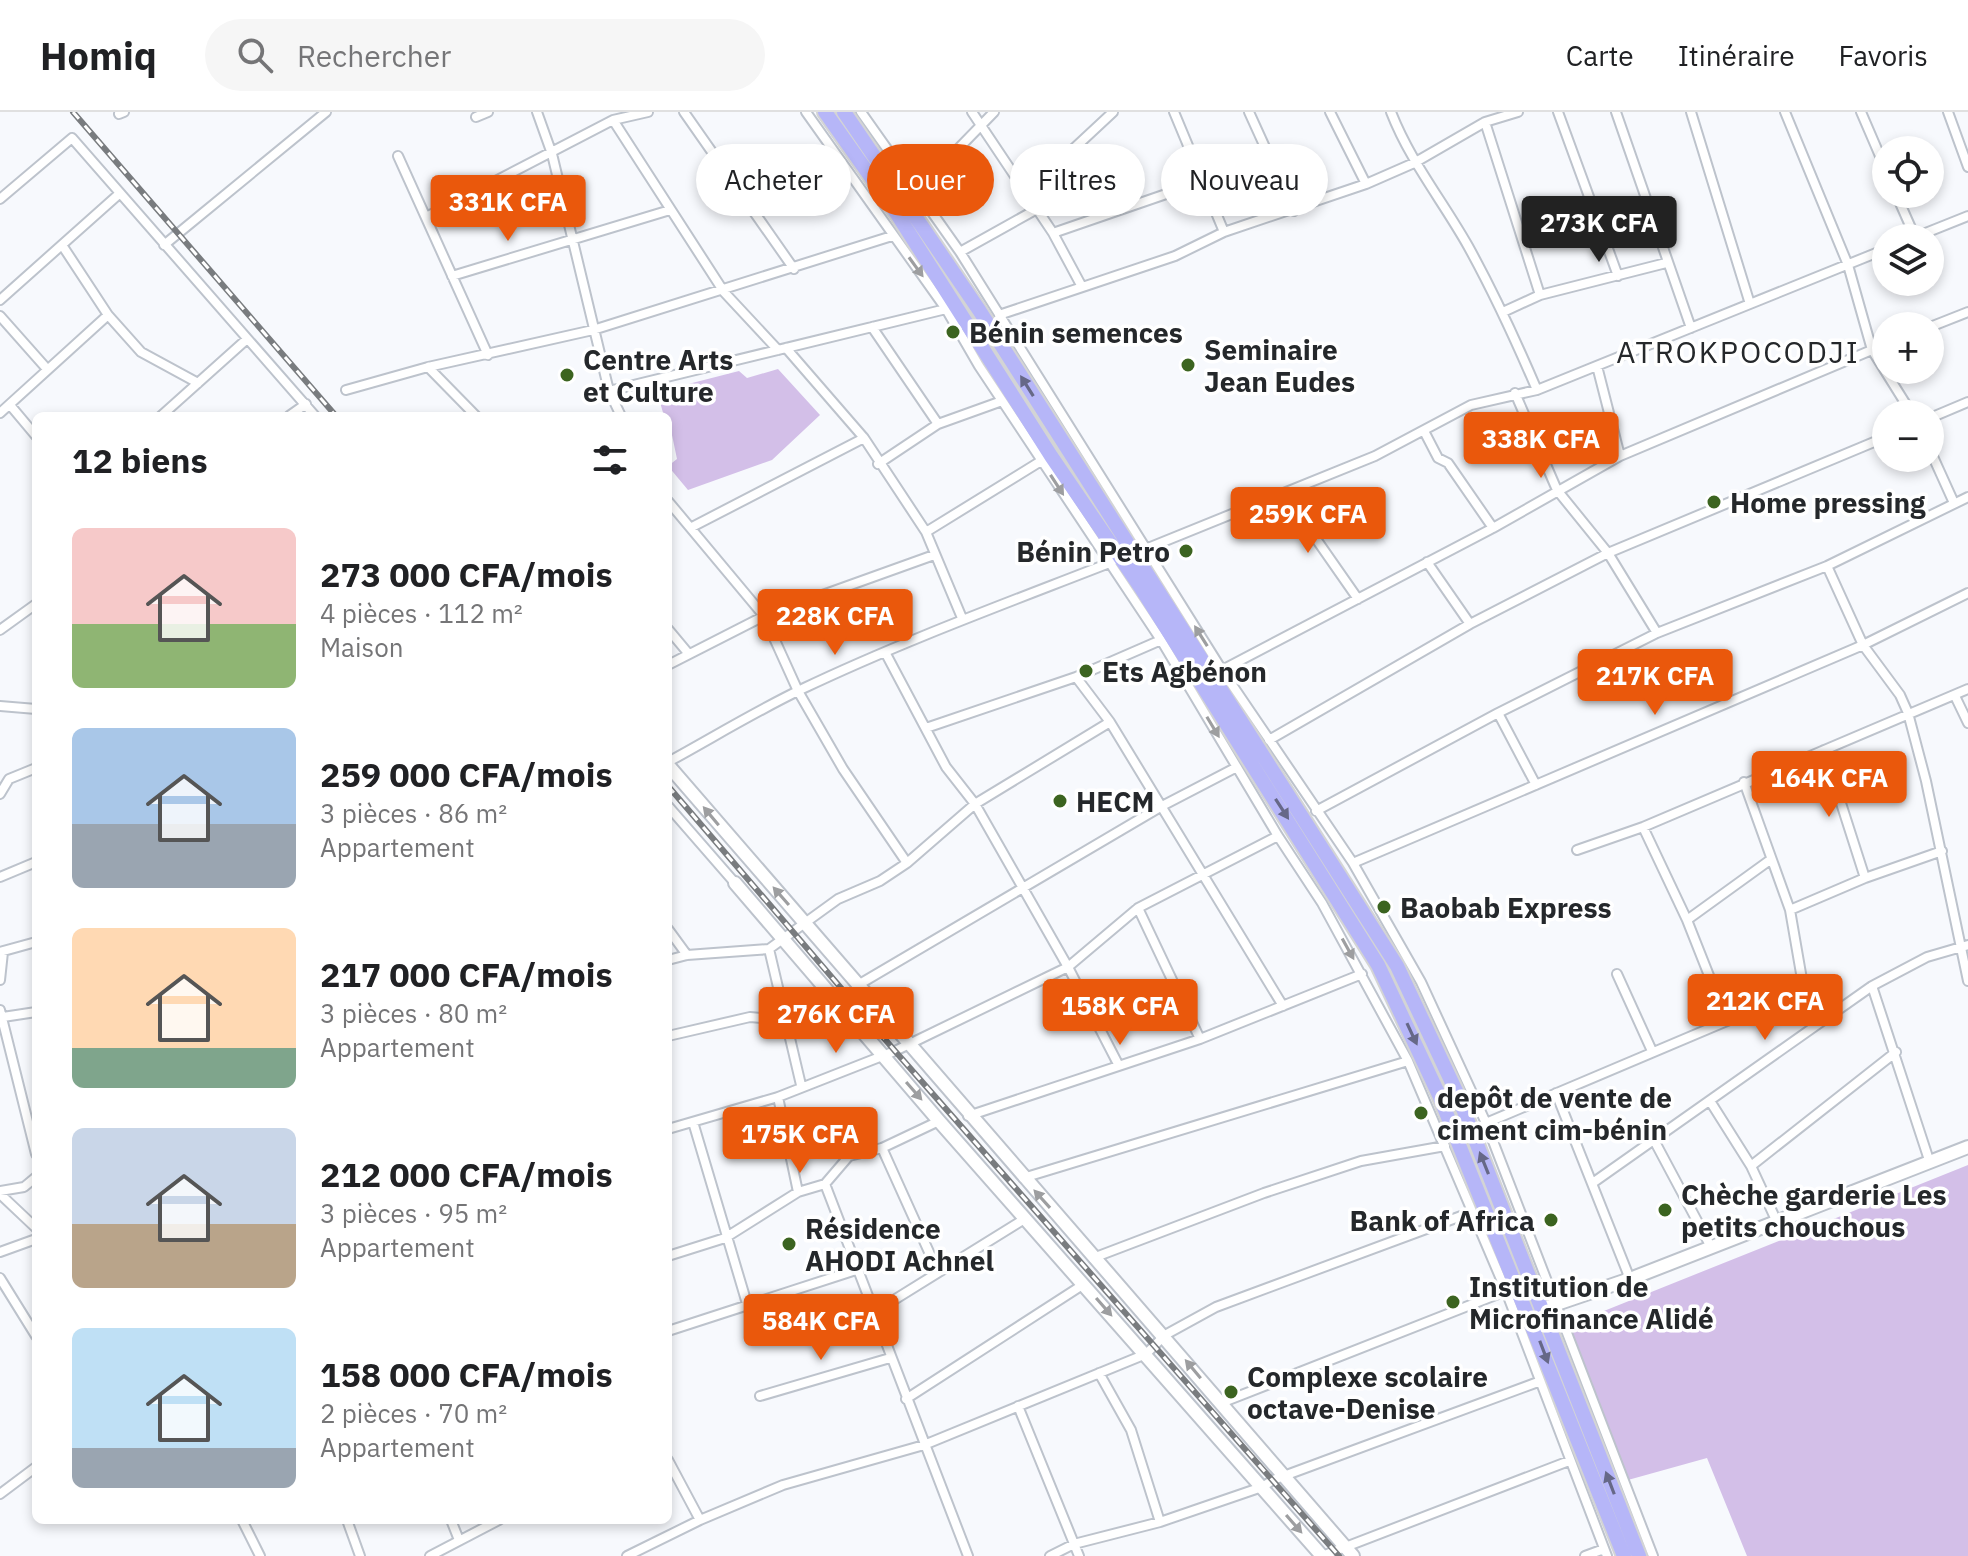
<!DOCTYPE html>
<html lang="fr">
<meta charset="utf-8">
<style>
body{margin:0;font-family:"IBM Plex Sans",sans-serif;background:#f6f6f6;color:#202124;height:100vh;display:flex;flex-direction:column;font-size:30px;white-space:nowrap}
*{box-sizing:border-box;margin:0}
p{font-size:26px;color:#757577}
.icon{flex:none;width:44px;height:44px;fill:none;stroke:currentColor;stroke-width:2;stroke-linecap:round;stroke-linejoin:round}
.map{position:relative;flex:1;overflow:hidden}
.panel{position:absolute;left:32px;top:300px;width:640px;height:1112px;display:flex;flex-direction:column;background:#fff;border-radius:12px;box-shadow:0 4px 12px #0003}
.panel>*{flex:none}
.banner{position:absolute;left:696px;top:32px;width:760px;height:72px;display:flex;gap:16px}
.fabs{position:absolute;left:1872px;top:24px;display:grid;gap:16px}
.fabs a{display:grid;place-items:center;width:72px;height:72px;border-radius:50%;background:#fff;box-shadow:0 4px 12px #0003;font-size:40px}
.price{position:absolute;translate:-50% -68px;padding:0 18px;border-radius:8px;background:#ea580c;color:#fff;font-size:26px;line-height:52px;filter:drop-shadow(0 2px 4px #0008)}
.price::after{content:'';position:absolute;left:50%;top:48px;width:24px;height:18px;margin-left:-12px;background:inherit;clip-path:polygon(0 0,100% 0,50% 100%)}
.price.on{background:#222;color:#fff}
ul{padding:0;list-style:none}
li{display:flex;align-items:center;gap:24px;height:200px;padding:0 40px}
li span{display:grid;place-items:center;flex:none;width:224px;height:160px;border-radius:12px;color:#555}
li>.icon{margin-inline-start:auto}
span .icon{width:96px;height:96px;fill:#fffc;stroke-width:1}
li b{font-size:34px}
h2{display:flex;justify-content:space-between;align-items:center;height:96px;padding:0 40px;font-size:34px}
.chip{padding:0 28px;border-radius:36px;background:#fff;box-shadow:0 4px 12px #0003;font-size:28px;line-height:72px}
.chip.on{background:#ea580c;color:#fff}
header{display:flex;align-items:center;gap:48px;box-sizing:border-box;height:112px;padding:0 40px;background:#fff;border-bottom:2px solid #e0e0e0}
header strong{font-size:38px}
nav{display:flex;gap:44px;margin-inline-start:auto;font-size:28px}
.search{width:560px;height:72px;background:#f6f6f6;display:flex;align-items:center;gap:20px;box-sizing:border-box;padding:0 28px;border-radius:44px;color:#757577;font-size:30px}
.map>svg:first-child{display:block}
.green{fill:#d3bfe8}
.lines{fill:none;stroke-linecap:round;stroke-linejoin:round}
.minor-casing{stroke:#bdc3cc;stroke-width:12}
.secondary-casing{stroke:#bdc3cc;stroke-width:16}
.trunk-casing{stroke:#d3d4d5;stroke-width:18}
.minor{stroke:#fff;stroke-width:8}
.secondary{stroke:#fff;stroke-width:12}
.trunk{stroke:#b6b6f8;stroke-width:14}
.rail-casing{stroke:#797c7f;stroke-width:6}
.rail{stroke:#fff;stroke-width:3;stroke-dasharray:9;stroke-linecap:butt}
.oneway{fill:#9d9ea0}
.oneway2{fill:#666887}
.poi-dot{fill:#3c6420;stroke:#fff;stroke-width:3}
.labels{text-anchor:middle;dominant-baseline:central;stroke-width:7;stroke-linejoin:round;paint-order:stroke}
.poi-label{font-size:28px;font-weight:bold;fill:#25282b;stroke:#fff;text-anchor:start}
.neighbourhood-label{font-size:30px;letter-spacing:2px;fill:#25282b;stroke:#fff}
</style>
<header>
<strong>Homiq</strong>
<div class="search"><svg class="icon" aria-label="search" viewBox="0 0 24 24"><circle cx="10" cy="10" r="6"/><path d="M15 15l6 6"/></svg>Rechercher</div>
<nav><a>Carte</a><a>Itinéraire</a><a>Favoris</a></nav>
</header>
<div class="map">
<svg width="1968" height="1444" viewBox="0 0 1968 1444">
<rect width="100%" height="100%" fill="#f7f9fd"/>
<path class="green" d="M778,257l42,46 -48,45 -84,30 -20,-24 9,-7 -9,-43h-4l-7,-24 82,-21 8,7z
M1968,1053v391h-221l-40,-98 -79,22 -59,-155z"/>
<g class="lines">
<defs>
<path id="minor" d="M537,0l15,42 57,237 12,25
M684,0l110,157
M806,0l140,197 33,57 182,274 117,196 44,67 86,158 98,230 101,265
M861,0l99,140 262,418 131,193 68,119 65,141 167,433
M972,0l81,121 28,52
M1174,0l50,120
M1249,0l45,99
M1330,0l36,72
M1391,0c19,49 51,88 77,134 26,47 48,95 69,144
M1558,0l60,164
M1616,0l75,216
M1691,0l59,192
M1785,0l63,153 24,85 40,64
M1861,0l25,58
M1948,0l20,55
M119,2l5,-2
M476,5l12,-5
M613,8l111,172 54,58
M1485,10l55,173
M398,44l90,199
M918,78l76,-78
M1025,82l88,-82
M1896,82l19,43
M0,87l72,-61 243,278
M426,105l187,-97 35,-8
M1053,121l148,-51
M1913,126l55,-22
M62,133l46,70 33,37 57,31
M164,133l162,-133
M960,140l77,-43
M452,164l218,-66
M0,188l119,-106
M1503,200l37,-17 126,-32
M999,203l176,-59 49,-24 142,-48 48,-21 71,-41 33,-10
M0,204l47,53
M872,215l66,97
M1930,215l38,-15
M786,236l78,90 62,94 36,86
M1597,254l23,90
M428,255l48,49
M346,278l82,-23 165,-37 299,-94
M609,279l337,-82
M1515,281l42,97 51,63 49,80
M10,293l26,31
M0,301l108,-98
M161,304l86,-77
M289,304l17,-12
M1930,306l38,-16
M1424,319l14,27 10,5 45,65
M1930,338l24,53
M878,352l60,-40 64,-23
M1284,381l74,106
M668,389l96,115 34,75 45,78 64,94
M692,415l172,-89
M926,420l115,-71
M1143,438l232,-94 96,-51 66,-15 349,-141
M1427,450l43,62
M1827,454l36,79 37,50 8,18 18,68 42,200
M668,517l20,24
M0,518l36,-26
M885,540l61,115 29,37 93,163 50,97
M668,553l96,-49 170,-61
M1222,558l271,-142 127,-72 266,-112
M1076,565l34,45 173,284
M1955,584l13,27
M0,594l36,3
M1498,601l38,72
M926,616l150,-51 85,-37
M1269,628l201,-116 138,-71 278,-116
M1824,638l41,128
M668,650c44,-24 88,-51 134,-73 101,-48 205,-86 310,-127
M0,682l9,-15 27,-11
M668,694l67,77
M1316,699l182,-98 159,-80 170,-67 141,-69
M1643,715l44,93 40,101
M1577,738l66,-23 325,-138
M1353,751l510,-218 105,-52
M0,765l36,-15
M1138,796l62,131
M1790,798l75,-32 77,-27
M1687,808l83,-60
M668,817l19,26
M769,837l32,136
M0,840l36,-10
M668,848l19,-5 82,-6 69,-50 42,-18 27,-18 68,-59 135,-82
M1617,862l35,77
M0,868l3,-28
M858,873l304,-179 75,-39
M1872,874l57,174
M0,898l36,144
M3,905l33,-5
M668,924l82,-19 34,3
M1556,981l74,186
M778,985l20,95
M1710,989l41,65 25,54
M968,1004l232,-77 162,-65
M693,1010l55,185
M1486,1011l241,-102 76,-36 -13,-75 -46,-128
M668,1017l110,-32 117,-46 173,-84 70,-59 140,-72
M1655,1030l56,105
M882,1036l56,124
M1751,1054l145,-114
M1023,1066l385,-117
M1594,1070l278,-196 55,-29 41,-12
M825,1072l143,372
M0,1079l24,-4 12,-10
M0,1082l36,34
M0,1140l36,-13
M668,1144l57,-18 73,-46 27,-8 24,-28 33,-8 57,-27
M1093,1146l171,-65 97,-32 84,-15
M0,1166l36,58
M873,1201l153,-95
M668,1219l188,-61
M1099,1261l32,57 29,92
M760,1284l130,-38
M906,1287l178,-115
M1221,1291l285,-112
M1018,1294l61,150
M668,1348l32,60
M0,1382l36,-27
M242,1408l18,36
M347,1408l13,36
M451,1408l8,20
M430,1444l69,-36
M627,1444l73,-36 83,-35 141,-40 222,-91 19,-19 51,-28 256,-95
M1050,1444l24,-12 86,-22 102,-35 11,-7 265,-98
M1322,1444l247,-95
M1585,1444l19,-7"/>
<path id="secondary" d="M668,653l685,791
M735,771l204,238 383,435
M1542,1197l88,-30 338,-132"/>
<path id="trunk" d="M825,0l72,102 154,242 90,132 237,377 61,130 185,461
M844,0l135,198 418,656 59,125 183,465"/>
</defs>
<use href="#minor" class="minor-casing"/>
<use href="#secondary" class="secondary-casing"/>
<use href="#trunk" class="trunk-casing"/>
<use href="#minor" class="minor"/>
<use href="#secondary" class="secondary"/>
<use href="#trunk" class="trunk"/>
<defs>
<path id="rail" d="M73,0l263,304
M668,674l227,265 444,505"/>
</defs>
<use href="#rail" class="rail-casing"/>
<use href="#rail" class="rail"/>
</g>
<defs><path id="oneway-solid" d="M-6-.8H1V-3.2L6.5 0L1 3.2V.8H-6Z" transform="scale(2)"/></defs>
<g class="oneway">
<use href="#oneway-solid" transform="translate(916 155) rotate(54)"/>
<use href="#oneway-solid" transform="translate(1057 373) rotate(57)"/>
<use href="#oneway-solid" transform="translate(1201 524) rotate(-122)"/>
<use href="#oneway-solid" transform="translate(1213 615) rotate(59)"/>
<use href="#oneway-solid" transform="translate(711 704) rotate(-130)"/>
<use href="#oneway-solid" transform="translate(781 784) rotate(-131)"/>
<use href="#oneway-solid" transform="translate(1348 837) rotate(61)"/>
<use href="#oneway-solid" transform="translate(914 979) rotate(49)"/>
<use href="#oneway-solid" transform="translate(1042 1087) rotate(-132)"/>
<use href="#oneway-solid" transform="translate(1104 1195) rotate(49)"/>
<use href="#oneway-solid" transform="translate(1193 1257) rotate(-130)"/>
<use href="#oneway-solid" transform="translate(1294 1412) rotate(49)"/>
</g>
<g class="oneway2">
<use href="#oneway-solid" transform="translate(1027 274) rotate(-122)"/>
<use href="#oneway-solid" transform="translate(1282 697) rotate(57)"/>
<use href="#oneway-solid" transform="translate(1412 922) rotate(65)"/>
<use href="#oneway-solid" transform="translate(1484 1051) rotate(-112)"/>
<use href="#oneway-solid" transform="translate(1544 1240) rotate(69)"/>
<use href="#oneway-solid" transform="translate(1610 1371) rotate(-111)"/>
</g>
<g class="poi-dot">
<circle cx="953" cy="220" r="8"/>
<circle cx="1188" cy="253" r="8"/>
<circle cx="567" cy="263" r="8"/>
<circle cx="1714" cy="390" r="8"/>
<circle cx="1186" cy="439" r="8"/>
<circle cx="1086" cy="559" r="8"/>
<circle cx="1060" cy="689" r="8"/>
<circle cx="1384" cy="795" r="8"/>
<circle cx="1421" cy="1001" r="8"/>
<circle cx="1665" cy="1098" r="8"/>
<circle cx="1551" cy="1108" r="8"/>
<circle cx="789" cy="1132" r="8"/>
<circle cx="1453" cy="1190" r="8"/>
<circle cx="1231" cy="1280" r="8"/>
</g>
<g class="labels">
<g class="poi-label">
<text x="969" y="220">Bénin semences</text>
<text x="1204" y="237">Seminaire<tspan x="1204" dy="32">Jean Eudes</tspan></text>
<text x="583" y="247">Centre Arts<tspan x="583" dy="32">et Culture</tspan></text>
<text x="1730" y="390">Home pressing</text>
<text x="1170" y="439" text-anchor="end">Bénin Petro</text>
<text x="1102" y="559">Ets Agbénon</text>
<text x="1076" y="689">HECM</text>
<text x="1400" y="795">Baobab Express</text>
<text x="1437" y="985">depôt de vente de<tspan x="1437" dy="32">ciment cim-bénin</tspan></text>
<text x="1681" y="1082">Chèche garderie Les<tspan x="1681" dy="32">petits chouchous</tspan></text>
<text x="1535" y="1108" text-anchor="end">Bank of Africa</text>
<text x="805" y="1116">Résidence<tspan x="805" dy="32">AHODI Achnel</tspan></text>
<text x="1469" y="1174">Institution de<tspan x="1469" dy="32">Microfinance Alidé</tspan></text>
<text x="1247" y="1264">Complexe scolaire<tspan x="1247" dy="32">octave-Denise</tspan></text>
</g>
<g class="neighbourhood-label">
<text x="1738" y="239">ATROKPOCODJI</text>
</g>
</g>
</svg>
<div class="fabs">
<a><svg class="icon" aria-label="locate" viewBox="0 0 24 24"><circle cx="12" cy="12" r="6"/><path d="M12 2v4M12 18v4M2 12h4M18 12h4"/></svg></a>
<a><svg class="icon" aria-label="layers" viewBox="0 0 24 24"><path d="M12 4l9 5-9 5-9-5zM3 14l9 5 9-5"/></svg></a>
<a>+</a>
<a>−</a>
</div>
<b class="price" style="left:508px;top:131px">331K CFA</b>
<b class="price on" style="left:1599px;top:152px">273K CFA</b>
<b class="price" style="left:1541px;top:368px">338K CFA</b>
<b class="price" style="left:1308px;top:443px">259K CFA</b>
<b class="price" style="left:835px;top:545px">228K CFA</b>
<b class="price" style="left:1655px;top:605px">217K CFA</b>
<b class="price" style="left:1829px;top:707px">164K CFA</b>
<b class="price" style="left:1765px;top:930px">212K CFA</b>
<b class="price" style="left:1120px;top:935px">158K CFA</b>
<b class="price" style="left:836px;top:943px">276K CFA</b>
<b class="price" style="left:800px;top:1063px">175K CFA</b>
<b class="price" style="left:821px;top:1250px">584K CFA</b>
<div class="banner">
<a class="chip">Acheter</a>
<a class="chip on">Louer</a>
<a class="chip">Filtres</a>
<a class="chip">Nouveau</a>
</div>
<section class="panel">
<h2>12 biens<svg class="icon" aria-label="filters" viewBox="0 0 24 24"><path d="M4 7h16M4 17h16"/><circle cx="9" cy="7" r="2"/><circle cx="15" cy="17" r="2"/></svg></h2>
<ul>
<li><span style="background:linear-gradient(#f6c9c9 60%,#8fb573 0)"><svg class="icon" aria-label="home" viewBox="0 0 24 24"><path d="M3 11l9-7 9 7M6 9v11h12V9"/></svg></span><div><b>273 000 CFA/mois</b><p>4 pièces · 112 m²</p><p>Maison</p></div></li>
<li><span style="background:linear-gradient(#a9c7e8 60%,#9aa5b1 0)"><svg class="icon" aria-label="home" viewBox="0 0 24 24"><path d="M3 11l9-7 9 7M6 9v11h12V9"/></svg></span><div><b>259 000 CFA/mois</b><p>3 pièces · 86 m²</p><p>Appartement</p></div></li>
<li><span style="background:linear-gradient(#ffd9b3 75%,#7fa58c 0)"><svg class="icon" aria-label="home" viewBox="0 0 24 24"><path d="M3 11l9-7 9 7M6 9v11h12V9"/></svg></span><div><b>217 000 CFA/mois</b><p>3 pièces · 80 m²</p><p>Appartement</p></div></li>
<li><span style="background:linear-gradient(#c9d6e8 60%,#b9a48a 0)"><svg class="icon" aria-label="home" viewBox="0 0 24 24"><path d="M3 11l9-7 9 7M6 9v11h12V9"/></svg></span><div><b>212 000 CFA/mois</b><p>3 pièces · 95 m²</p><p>Appartement</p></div></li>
<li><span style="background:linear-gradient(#bfe0f5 75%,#9aa5b1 0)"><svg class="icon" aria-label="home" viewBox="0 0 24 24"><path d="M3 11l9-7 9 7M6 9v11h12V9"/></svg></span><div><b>158 000 CFA/mois</b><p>2 pièces · 70 m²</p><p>Appartement</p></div></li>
</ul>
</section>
</div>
